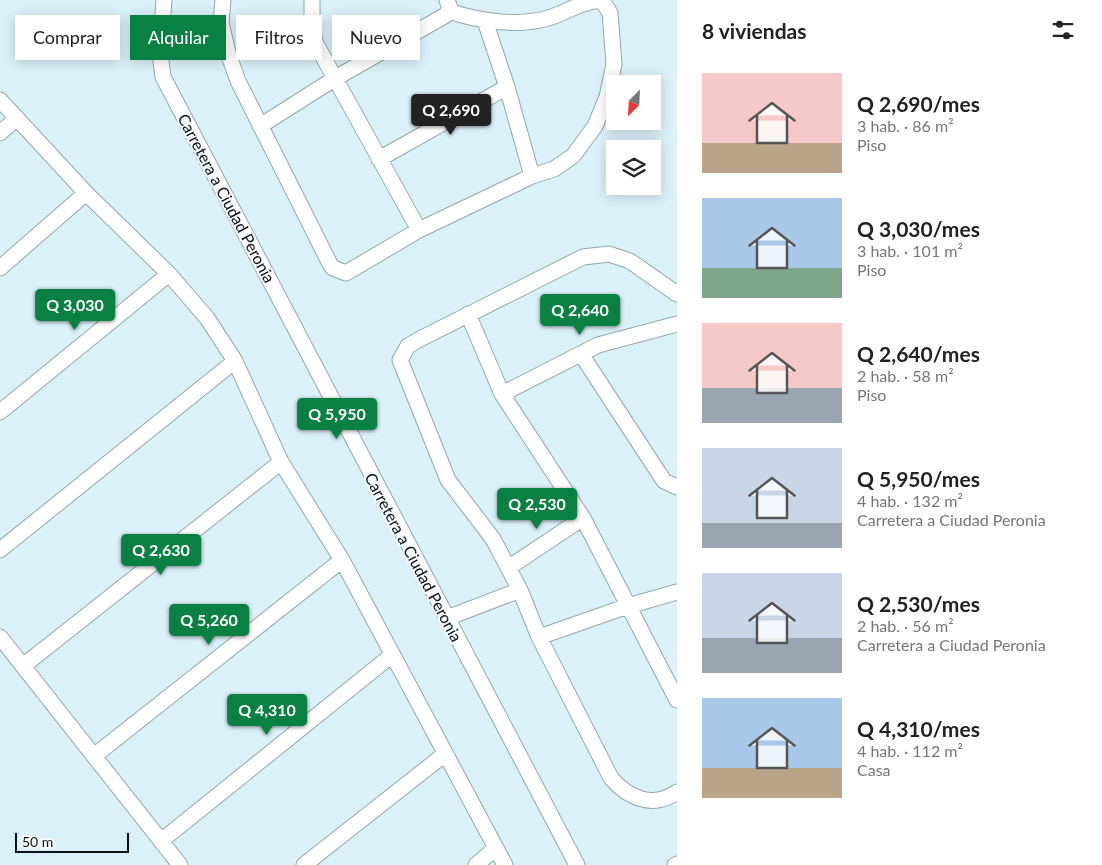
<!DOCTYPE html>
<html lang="es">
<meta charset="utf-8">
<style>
body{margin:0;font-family:Lato,sans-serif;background:#f6f6f6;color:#222;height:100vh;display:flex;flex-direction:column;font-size:19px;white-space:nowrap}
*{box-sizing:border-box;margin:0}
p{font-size:16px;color:#767676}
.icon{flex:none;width:28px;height:28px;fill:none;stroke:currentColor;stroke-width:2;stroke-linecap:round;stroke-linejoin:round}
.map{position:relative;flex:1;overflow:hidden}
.panel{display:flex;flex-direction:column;background:#fff;width:425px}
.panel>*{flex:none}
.banner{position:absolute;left:15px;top:15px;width:475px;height:45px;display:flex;gap:10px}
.needle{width:32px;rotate:204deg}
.controls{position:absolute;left:606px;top:75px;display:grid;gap:10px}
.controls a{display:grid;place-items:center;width:55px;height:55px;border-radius:0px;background:#fff;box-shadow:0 2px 12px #0003;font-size:25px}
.scale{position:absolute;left:15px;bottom:12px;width:114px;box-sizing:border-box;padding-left:5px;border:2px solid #0a1215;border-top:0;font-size:14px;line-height:18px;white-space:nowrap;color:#0a1215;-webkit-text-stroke:4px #f7fbfd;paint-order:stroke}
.price{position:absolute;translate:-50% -42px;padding:0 11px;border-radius:5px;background:#0b8043;color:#fff;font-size:16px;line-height:32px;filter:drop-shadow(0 1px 2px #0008)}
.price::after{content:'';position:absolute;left:50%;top:30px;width:15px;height:11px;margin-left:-8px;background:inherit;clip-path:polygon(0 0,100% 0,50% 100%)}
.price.active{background:#222;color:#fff}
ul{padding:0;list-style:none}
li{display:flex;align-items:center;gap:15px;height:125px;padding:0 25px}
li span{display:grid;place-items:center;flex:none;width:140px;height:100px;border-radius:0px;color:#555}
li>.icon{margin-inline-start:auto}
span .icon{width:60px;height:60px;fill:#fffc;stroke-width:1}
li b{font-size:21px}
h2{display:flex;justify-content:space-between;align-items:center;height:60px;padding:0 25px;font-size:21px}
.pill{padding:0 18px;border-radius:0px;background:#fff;box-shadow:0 2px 12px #0003;font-size:18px;line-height:45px}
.pill.active{background:#0b8043;color:#fff}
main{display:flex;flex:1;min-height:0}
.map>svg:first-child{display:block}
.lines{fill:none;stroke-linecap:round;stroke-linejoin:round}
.minor-casing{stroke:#92a7af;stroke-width:17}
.minor{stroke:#fff;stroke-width:15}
.labels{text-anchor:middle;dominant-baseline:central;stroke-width:4;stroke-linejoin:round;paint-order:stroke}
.street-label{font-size:16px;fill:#0a1215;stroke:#f7fbfd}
</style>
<main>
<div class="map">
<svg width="677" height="865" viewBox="0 0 677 865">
<rect width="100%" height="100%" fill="#dbf1fa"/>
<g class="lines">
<defs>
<path id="minor" d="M164,0l-4,53 3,24 414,788
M223,0l-2,23 7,30 10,28 92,183 3,4 13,5 73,-43 113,-54 22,-7 19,-13 22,-30 12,-29 7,-33 -4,-51 -5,-8 -6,-5c-19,2 -33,13 -51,18 -28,9 -71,3 -99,-7
M312,0v31l4,13 103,186
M485,21l22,66 25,89
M0,100l86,93 83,81 38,44 28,43 46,101 61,98 163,305
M260,126l74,-47 112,-64 4,-7 -3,-8
M0,133l17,-15
M379,159l128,-72
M0,268l86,-75
M677,294l-47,-33 -21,-7 -26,3 -163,82 -12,7 -8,14 48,120 45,59 27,51 19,47 72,141c17,20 42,31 66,14
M468,314l34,80 81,124 94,182
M581,354l83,127 13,6
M502,394l96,-49 79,-21
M0,412l169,-138
M0,550l235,-189
M508,568l75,-50
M447,618l73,-28
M0,637l180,228
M539,637l89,-31 49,-14
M23,666l258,-204
M94,756l248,-196
M161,841l231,-186
M304,865l141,-111
M476,865l20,-17
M675,865l2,-1"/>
</defs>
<use href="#minor" class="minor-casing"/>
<use href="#minor" class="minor"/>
</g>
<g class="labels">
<g class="street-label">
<text transform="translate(227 198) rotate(62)">Carretera a Ciudad Peronia</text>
<text transform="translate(414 557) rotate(62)">Carretera a Ciudad Peronia</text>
</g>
</g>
</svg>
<div class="controls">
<a><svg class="needle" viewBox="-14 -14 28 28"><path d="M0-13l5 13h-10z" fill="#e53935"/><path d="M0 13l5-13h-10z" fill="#767676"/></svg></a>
<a><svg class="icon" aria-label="layers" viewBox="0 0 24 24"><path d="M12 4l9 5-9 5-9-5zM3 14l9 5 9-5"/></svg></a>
</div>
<div class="scale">50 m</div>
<b class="price active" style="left:451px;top:136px">Q 2,690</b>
<b class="price" style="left:75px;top:331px">Q 3,030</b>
<b class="price" style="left:580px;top:336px">Q 2,640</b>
<b class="price" style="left:337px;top:440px">Q 5,950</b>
<b class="price" style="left:537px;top:530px">Q 2,530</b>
<b class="price" style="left:161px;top:576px">Q 2,630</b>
<b class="price" style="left:209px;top:646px">Q 5,260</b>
<b class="price" style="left:267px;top:736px">Q 4,310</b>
<div class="banner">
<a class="pill">Comprar</a>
<a class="pill active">Alquilar</a>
<a class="pill">Filtros</a>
<a class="pill">Nuevo</a>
</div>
</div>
<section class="panel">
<h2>8 viviendas<svg class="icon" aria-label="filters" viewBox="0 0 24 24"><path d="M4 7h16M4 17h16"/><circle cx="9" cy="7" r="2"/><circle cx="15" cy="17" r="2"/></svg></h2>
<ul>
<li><span style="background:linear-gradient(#f6c9c9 70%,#b9a48a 0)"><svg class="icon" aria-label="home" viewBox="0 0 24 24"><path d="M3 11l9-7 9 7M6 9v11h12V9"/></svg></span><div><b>Q 2,690/mes</b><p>3 hab. · 86 m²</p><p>Piso</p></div></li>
<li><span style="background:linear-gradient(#a9c7e8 70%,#7fa58c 0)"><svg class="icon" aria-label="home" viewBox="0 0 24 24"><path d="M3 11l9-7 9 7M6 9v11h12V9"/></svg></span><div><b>Q 3,030/mes</b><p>3 hab. · 101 m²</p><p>Piso</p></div></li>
<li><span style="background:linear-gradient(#f6c9c9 65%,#9aa5b1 0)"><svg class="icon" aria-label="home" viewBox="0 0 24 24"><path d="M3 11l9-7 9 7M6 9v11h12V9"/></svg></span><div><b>Q 2,640/mes</b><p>2 hab. · 58 m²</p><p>Piso</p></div></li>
<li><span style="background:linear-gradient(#c9d6e8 75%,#9aa5b1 0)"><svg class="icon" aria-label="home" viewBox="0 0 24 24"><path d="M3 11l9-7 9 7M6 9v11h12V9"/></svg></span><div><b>Q 5,950/mes</b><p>4 hab. · 132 m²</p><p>Carretera a Ciudad Peronia</p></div></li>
<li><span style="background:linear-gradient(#c9d6e8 65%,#9aa5b1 0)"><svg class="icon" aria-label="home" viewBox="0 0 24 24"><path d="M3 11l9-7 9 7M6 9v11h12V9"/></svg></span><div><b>Q 2,530/mes</b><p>2 hab. · 56 m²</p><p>Carretera a Ciudad Peronia</p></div></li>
<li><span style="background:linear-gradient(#a9c7e8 70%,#b9a48a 0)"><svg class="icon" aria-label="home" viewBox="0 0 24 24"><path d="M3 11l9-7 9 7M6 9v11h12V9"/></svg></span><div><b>Q 4,310/mes</b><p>4 hab. · 112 m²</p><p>Casa</p></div></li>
</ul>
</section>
</main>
